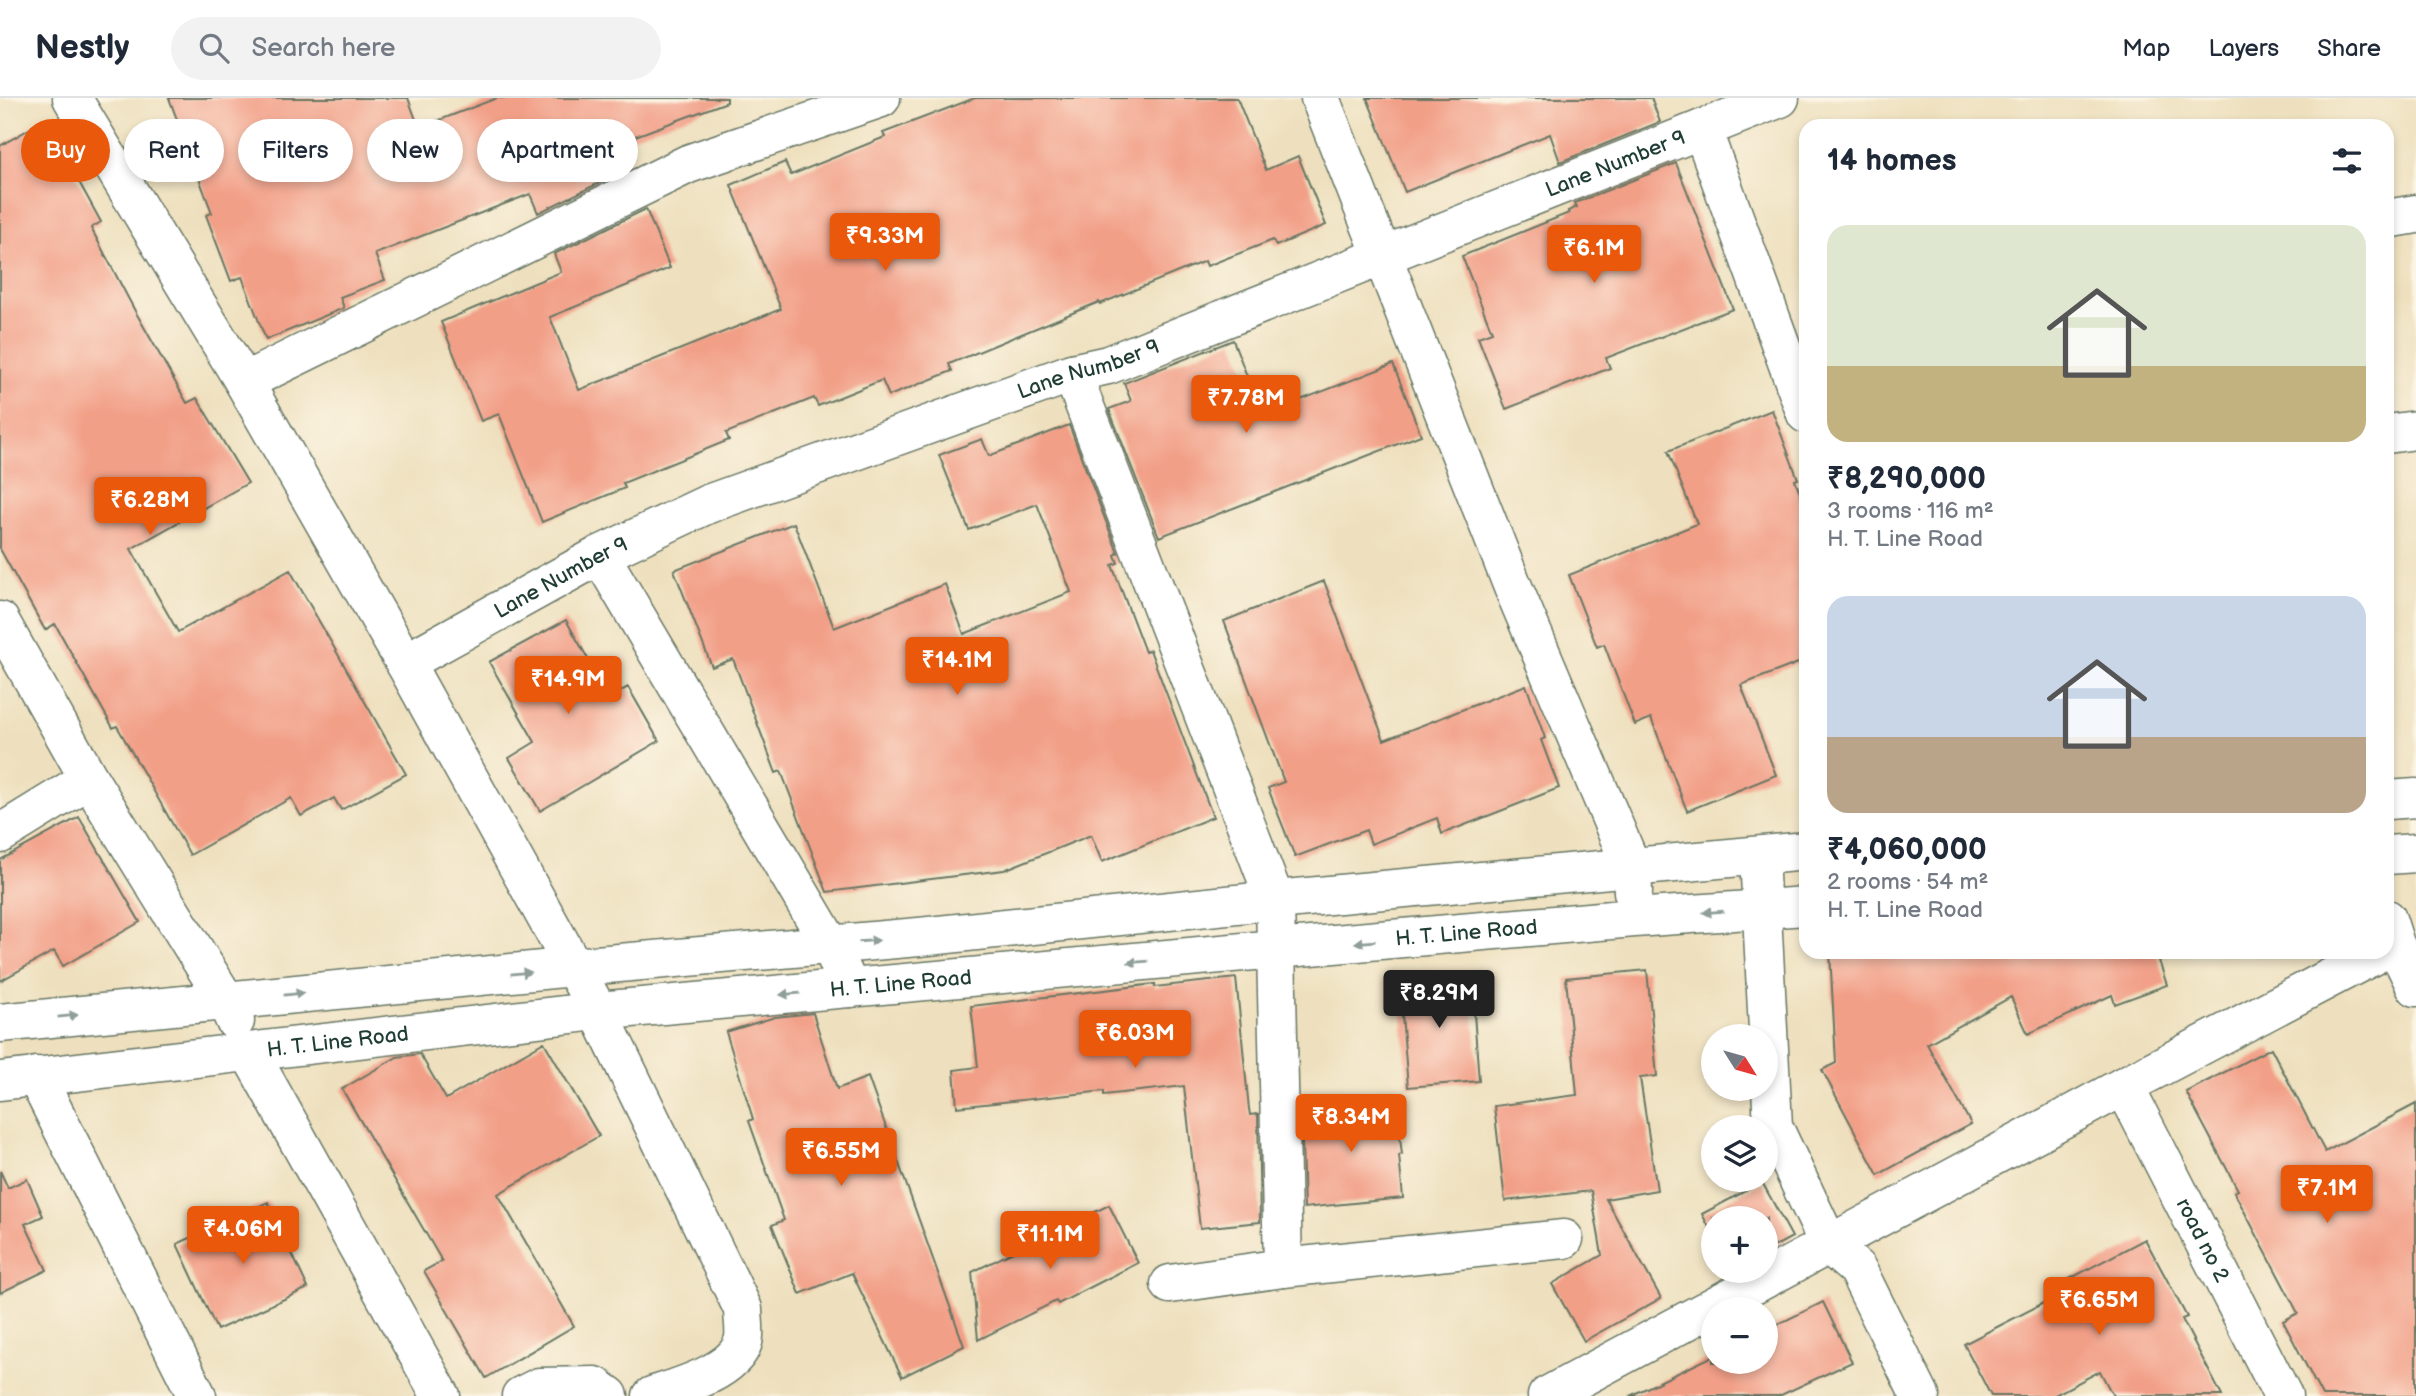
<!DOCTYPE html>
<meta charset="utf-8">
<style>
body{margin:0;font-family:"Balsamiq Sans",sans-serif;background:#f2f2f3;color:#1f2937;height:100vh;display:flex;flex-direction:column;font-size:26px;white-space:nowrap}
*{box-sizing:border-box;margin:0}
p{font-size:23px;color:#747a83}
.icon{flex:none;width:38px;height:38px;fill:none;stroke:currentColor;stroke-width:2;stroke-linecap:round;stroke-linejoin:round}
.map{position:relative;flex:1;overflow:hidden}
.drawer{position:absolute;left:1799px;top:21px;width:595px;height:840px;display:flex;flex-direction:column;background:#fff;border-radius:21px;box-shadow:0 4px 10px #0003}
.drawer>*{flex:none}
.banner{position:absolute;left:21px;top:21px;width:665px;height:63px;display:flex;gap:14px}
.needle{width:46px;rotate:127deg}
.controls{position:absolute;left:1701px;top:926px;display:grid;gap:14px}
.controls a{display:grid;place-items:center;width:77px;height:77px;border-radius:50%;background:#fff;box-shadow:0 4px 10px #0003;font-size:35px}
.price{position:absolute;translate:-50% -60px;padding:0 16px;border-radius:7px;background:#ea580c;color:#fff;font-size:23px;line-height:46px;filter:drop-shadow(0 2px 4px #0008)}
.price::after{content:'';position:absolute;left:50%;top:42px;width:21px;height:16px;margin-left:-10px;background:inherit;clip-path:polygon(0 0,100% 0,50% 100%)}
.price.active{background:#222;color:#fff}
ul{padding:0;list-style:none}
li{display:grid;align-content:center;gap:14px;height:371px;padding:0 28px}
li span{display:grid;place-items:center;height:217px;border-radius:21px;color:#555}
li>.icon{margin-inline-start:auto}
span .icon{width:126px;height:126px;fill:#fffc;stroke-width:1}
li b{font-size:30px}
h2{display:flex;justify-content:space-between;align-items:center;height:84px;padding:0 28px;font-size:30px}
.pill{padding:0 24px;border-radius:32px;background:#fff;box-shadow:0 4px 10px #0003;font-size:24px;line-height:63px}
.pill.active{background:#ea580c;color:#fff}
header{display:flex;align-items:center;gap:42px;box-sizing:border-box;height:98px;padding:0 35px;background:#fff;border-bottom:2px solid #e0e1e3}
header strong{font-size:33px}
nav{display:flex;gap:38px;margin-inline-start:auto;font-size:24px}
.search{width:490px;height:63px;background:#f2f2f3;display:flex;align-items:center;gap:18px;box-sizing:border-box;padding:0 24px;border-radius:38px;color:#747a83;font-size:26px}
.map>svg:first-child{display:block}
.building{fill:#f29f87}
.lines{fill:none;stroke-linecap:round;stroke-linejoin:round}
.minor-casing{stroke:#677664;stroke-width:41}
.tertiary-casing{stroke:#677664;stroke-width:41}
.minor{stroke:#fff;stroke-width:38}
.tertiary{stroke:#fff;stroke-width:38}
.oneway{fill:#8f9e9a}
.labels{text-anchor:middle;dominant-baseline:central;stroke-width:6;stroke-linejoin:round;paint-order:stroke}
.street-label{font-size:21px;fill:#1f3d34;stroke:#fcf5e5}
</style>
<header>
<strong>Nestly</strong>
<div class="search"><svg class="icon" aria-label="search" viewBox="0 0 24 24"><circle cx="10" cy="10" r="6"/><path d="M15 15l6 6"/></svg>Search here</div>
<nav><a>Map</a><a>Layers</a><a>Share</a></nav>
</header>
<div class="map">
<svg width="2416" height="1298" viewBox="0 0 2416 1298">
<rect width="100%" height="100%" fill="#fcf5e5"/>
<filter id="ink" filterUnits="userSpaceOnUse"><feTurbulence type="fractalNoise" baseFrequency=".0143" numOctaves="2"/><feDisplacementMap in="SourceGraphic" scale="14" xChannelSelector="R" yChannelSelector="G"/><feConvolveMatrix kernelMatrix="1 2 1 2 8 2 1 2 1" color-interpolation-filters="sRGB"/></filter>
<filter id="wash" filterUnits="userSpaceOnUse"><feTurbulence type="fractalNoise" baseFrequency=".00686" numOctaves="4" result="noise"/><feDisplacementMap in="SourceGraphic" scale="28" xChannelSelector="R" yChannelSelector="G"/><feGaussianBlur stdDeviation="1.57" result="paint"/><feColorMatrix in="noise" values="0 0 0 0 0 0 0 0 0 0 0 0 0 0 0 0 0 1.4 0 .05"/><feComposite in="paint" operator="in"/></filter>
<g filter="url(#wash)">
<rect width="100%" height="100%" fill="#eee0be"/>
<g id="blocks">
<path class="building" d="M169,0h239l11,30 78,-30h230v4l-108,40 11,26 -92,45 -8,-19 -155,60 10,26 -45,17 4,11 -78,32 -24,-63 -11,4 -25,-66 6,-2z
M975,0h262l29,72 32,-14 28,69 -50,21 -3,-6 -66,26 -2,-5 -105,43 -1,-2 -150,62 3,7 -63,25 -7,-16 -64,26 -4,-8 -88,35 3,7 -106,43 2,5 -83,34 -43,-108 -18,7 -40,-99 120,-50 -7,-18 92,-45 24,59 -120,49 29,73 202,-81 -50,-124 54,-23 6,13 94,-38 -2,-4z
M1367,0h284l9,24 -100,40 -10,-28 -145,58z
M45,22l56,102 -10,6 44,83 52,92 10,-5 51,85 -117,66 47,83 112,-62 116,204 -65,36 -7,-12 -33,18 -10,-18 -101,57 -73,-129 -4,2 -58,-104 -10,6 -45,-81v-403z
M1676,65l57,146 -127,49 4,10 -104,41 -28,-72 14,-5 -30,-76 107,-43 -1,-2 9,-4 -2,-4z
M1233,242l29,75 131,-51 28,71 -262,102 -50,-128 22,-8 -7,-18z
M1772,312l26,69 -3,1 11,28v152l-65,25 35,90 -89,36 -36,-93 -16,7 -31,-81 -7,3 -28,-72 128,-51 -29,-73z
M1069,327l49,128 -3,2 3,8 -6,2 33,87 5,-2 63,167 -111,45 -11,-27 -87,35 -177,22 -46,-121 -5,2 -43,-114 -21,8 -38,-97 120,-47 40,105 111,-44 19,50 107,-42 -34,-88 -68,26 -30,-75 43,-16 7,17z
M1324,483l60,159 142,-55 19,53 -4,2 18,48 -117,46 -5,-16 -66,26 -5,-14 -71,27 -27,-69 16,-6 -60,-161z
M566,522l44,78 18,-11 31,54 -119,70 -31,-53 26,-16 -46,-80z
M79,719l61,105 -77,44 -9,-15 -54,30v-121z
M1830,854h326l11,33 -52,19 -3,-9 -84,39 -17,-37 -84,47 44,80 -93,51 -56,-105 14,-7z
M1647,872l10,106 -17,2 17,112 -51,9 55,99 -77,43 -32,-57 50,-29 -11,-64 -86,10 -11,-95 83,-11 -11,-117z
M1471,875l8,108 -71,6 -9,-108z
M1236,880l13,131 1,6 8,-1 2,108 -60,6 -16,-142 -80,9v-4l-147,16 -3,-37 24,-3 -7,-61 184,-22v3z
M813,915l24,76 31,-12 96,269 -62,31 -50,-104 -52,21 -28,-69 12,-5 -35,-99 4,-2 -27,-87 49,-15z
M544,944l55,94 -101,58 76,132 -88,52 -62,-107 18,-10 -100,-172 55,-32 23,-3 26,45z
M2271,950l54,104 91,-48v292h-94l-39,-75 15,-8 -64,-121 4,-2 -52,-98z
M1395,1000l7,56 -3,1 4,43 -99,10 -3,-99z
M0,1073l8,17 19,-9 16,37 -18,8 22,46 -47,23z
M1762,1084l30,55 -26,14v-33h-53v17l-11,-21z
M268,1104l40,86 -91,42 -40,-86z
M1109,1107l29,58 -80,41 -2,-3 -78,39 -6,-68z
M2145,1141l42,78 -5,2 40,77h-109l-13,-25 -47,25h-62l-27,-52 101,-52 -5,-8z
M1823,1204l29,60 -73,34h-149l83,-40v6h53v-32z"/>
</g>
</g>
<g filter="url(#ink)">
<use href="#blocks" fill-opacity="0" stroke="#677664" stroke-width="2"/>
<g class="lines">
<defs>
<g id="minor">
<path d="M72,0l172,284 161,281 193,348 145,298c0,10 3,24 0,33 -9,30 -64,45 -91,54"/>
<path d="M1702,31l104,285"/>
<path d="M2387,121l29,-5"/>
<path d="M1072,275l203,527 8,368 -113,16"/>
<path d="M244,284l444,-218 193,-66"/>
<path d="M2387,336l29,-4"/>
<path d="M600,457l230,389 20,44"/>
<path id="s1" d="M405,565l195,-108 108,-51 364,-131 36,-8 672,-267"/>
<path d="M0,736l89,-55"/>
<path d="M1759,758l14,270 56,119 28,24 63,127"/>
<path d="M2387,821l8,25 21,43"/>
<path d="M249,954l192,344"/>
<path d="M36,978l161,320"/>
<path id="s2" d="M2124,988l159,310"/>
<path d="M1283,1170l281,-29"/>
<path d="M521,1298l18,-9 56,-1 14,10"/>
<path d="M1547,1298l577,-310 256,-134"/>
</g>
<g id="tertiary">
<path d="M1320,0l193,489 119,281 1,24"/>
<path d="M0,523l89,158 137,222 9,20"/>
<path d="M2387,702l29,-2"/>
<path d="M2387,757l29,-2"/>
<path d="M0,925l573,-56 346,-30 356,-37 531,-49"/>
<path id="s3" d="M0,983l598,-70 678,-62 358,-31 172,-12"/>
</g>
</defs>
<use href="#minor" class="minor-casing"/>
<use href="#tertiary" class="tertiary-casing"/>
<use href="#minor" class="minor"/>
<use href="#tertiary" class="tertiary"/>
</g>
<defs><path id="oneway-solid" d="M-6-.8H1V-3.2L6.5 0L1 3.2V.8H-6Z" transform="scale(1.75)"/></defs>
<g class="oneway">
<use href="#oneway-solid" transform="translate(1713 814) rotate(176)"/>
<use href="#oneway-solid" transform="translate(869 843) rotate(-4)"/>
<use href="#oneway-solid" transform="translate(1365 844) rotate(175)"/>
<use href="#oneway-solid" transform="translate(1138 864) rotate(175)"/>
<use href="#oneway-solid" transform="translate(521 875) rotate(-6)"/>
<use href="#oneway-solid" transform="translate(294 896) rotate(-6)"/>
<use href="#oneway-solid" transform="translate(790 896) rotate(175)"/>
<use href="#oneway-solid" transform="translate(68 918) rotate(-6)"/>
</g>
</g>
<g class="labels">
<g class="street-label">
<text stroke="none"><textPath href="#s1" startOffset="1312">Lane Number 9</textPath></text>
<text stroke="none"><textPath href="#s1" startOffset="746">Lane Number 9</textPath></text>
<text stroke="none"><textPath href="#s1" startOffset="178">Lane Number 9</textPath></text>
<text stroke="none"><textPath href="#s3" startOffset="1474">H. T. Line Road</textPath></text>
<text stroke="none"><textPath href="#s3" startOffset="906">H. T. Line Road</textPath></text>
<text stroke="none"><textPath href="#s3" startOffset="340">H. T. Line Road</textPath></text>
<text stroke="none"><textPath href="#s2" startOffset="173">road no 2</textPath></text>
</g>
</g>
</svg>
<div class="controls">
<a><svg class="needle" viewBox="-14 -14 28 28"><path d="M0-13l5 13h-10z" fill="#e53935"/><path d="M0 13l5-13h-10z" fill="#747a83"/></svg></a>
<a><svg class="icon" aria-label="layers" viewBox="0 0 24 24"><path d="M12 4l9 5-9 5-9-5zM3 14l9 5 9-5"/></svg></a>
<a>+</a>
<a>−</a>
</div>
<b class="price" style="left:885px;top:175px">₹9.33M</b>
<b class="price" style="left:1594px;top:187px">₹6.1M</b>
<b class="price" style="left:1246px;top:337px">₹7.78M</b>
<b class="price" style="left:150px;top:439px">₹6.28M</b>
<b class="price" style="left:957px;top:599px">₹14.1M</b>
<b class="price" style="left:568px;top:618px">₹14.9M</b>
<b class="price active" style="left:1439px;top:932px">₹8.29M</b>
<b class="price" style="left:1135px;top:972px">₹6.03M</b>
<b class="price" style="left:1351px;top:1056px">₹8.34M</b>
<b class="price" style="left:841px;top:1090px">₹6.55M</b>
<b class="price" style="left:2327px;top:1127px">₹7.1M</b>
<b class="price" style="left:243px;top:1168px">₹4.06M</b>
<b class="price" style="left:1050px;top:1173px">₹11.1M</b>
<b class="price" style="left:2099px;top:1239px">₹6.65M</b>
<div class="banner">
<a class="pill active">Buy</a>
<a class="pill">Rent</a>
<a class="pill">Filters</a>
<a class="pill">New</a>
<a class="pill">Apartment</a>
</div>
<section class="drawer">
<h2>14 homes<svg class="icon" aria-label="filters" viewBox="0 0 24 24"><path d="M4 7h16M4 17h16"/><circle cx="9" cy="7" r="2"/><circle cx="15" cy="17" r="2"/></svg></h2>
<ul>
<li><span style="background:linear-gradient(#dfe7d0 65%,#c2b280 0)"><svg class="icon" aria-label="home" viewBox="0 0 24 24"><path d="M3 11l9-7 9 7M6 9v11h12V9"/></svg></span><div><b>₹8,290,000</b><p>3 rooms · 116 m²</p><p>H. T. Line Road</p></div></li>
<li><span style="background:linear-gradient(#c9d6e8 65%,#b9a48a 0)"><svg class="icon" aria-label="home" viewBox="0 0 24 24"><path d="M3 11l9-7 9 7M6 9v11h12V9"/></svg></span><div><b>₹4,060,000</b><p>2 rooms · 54 m²</p><p>H. T. Line Road</p></div></li>
</ul>
</section>
</div>
